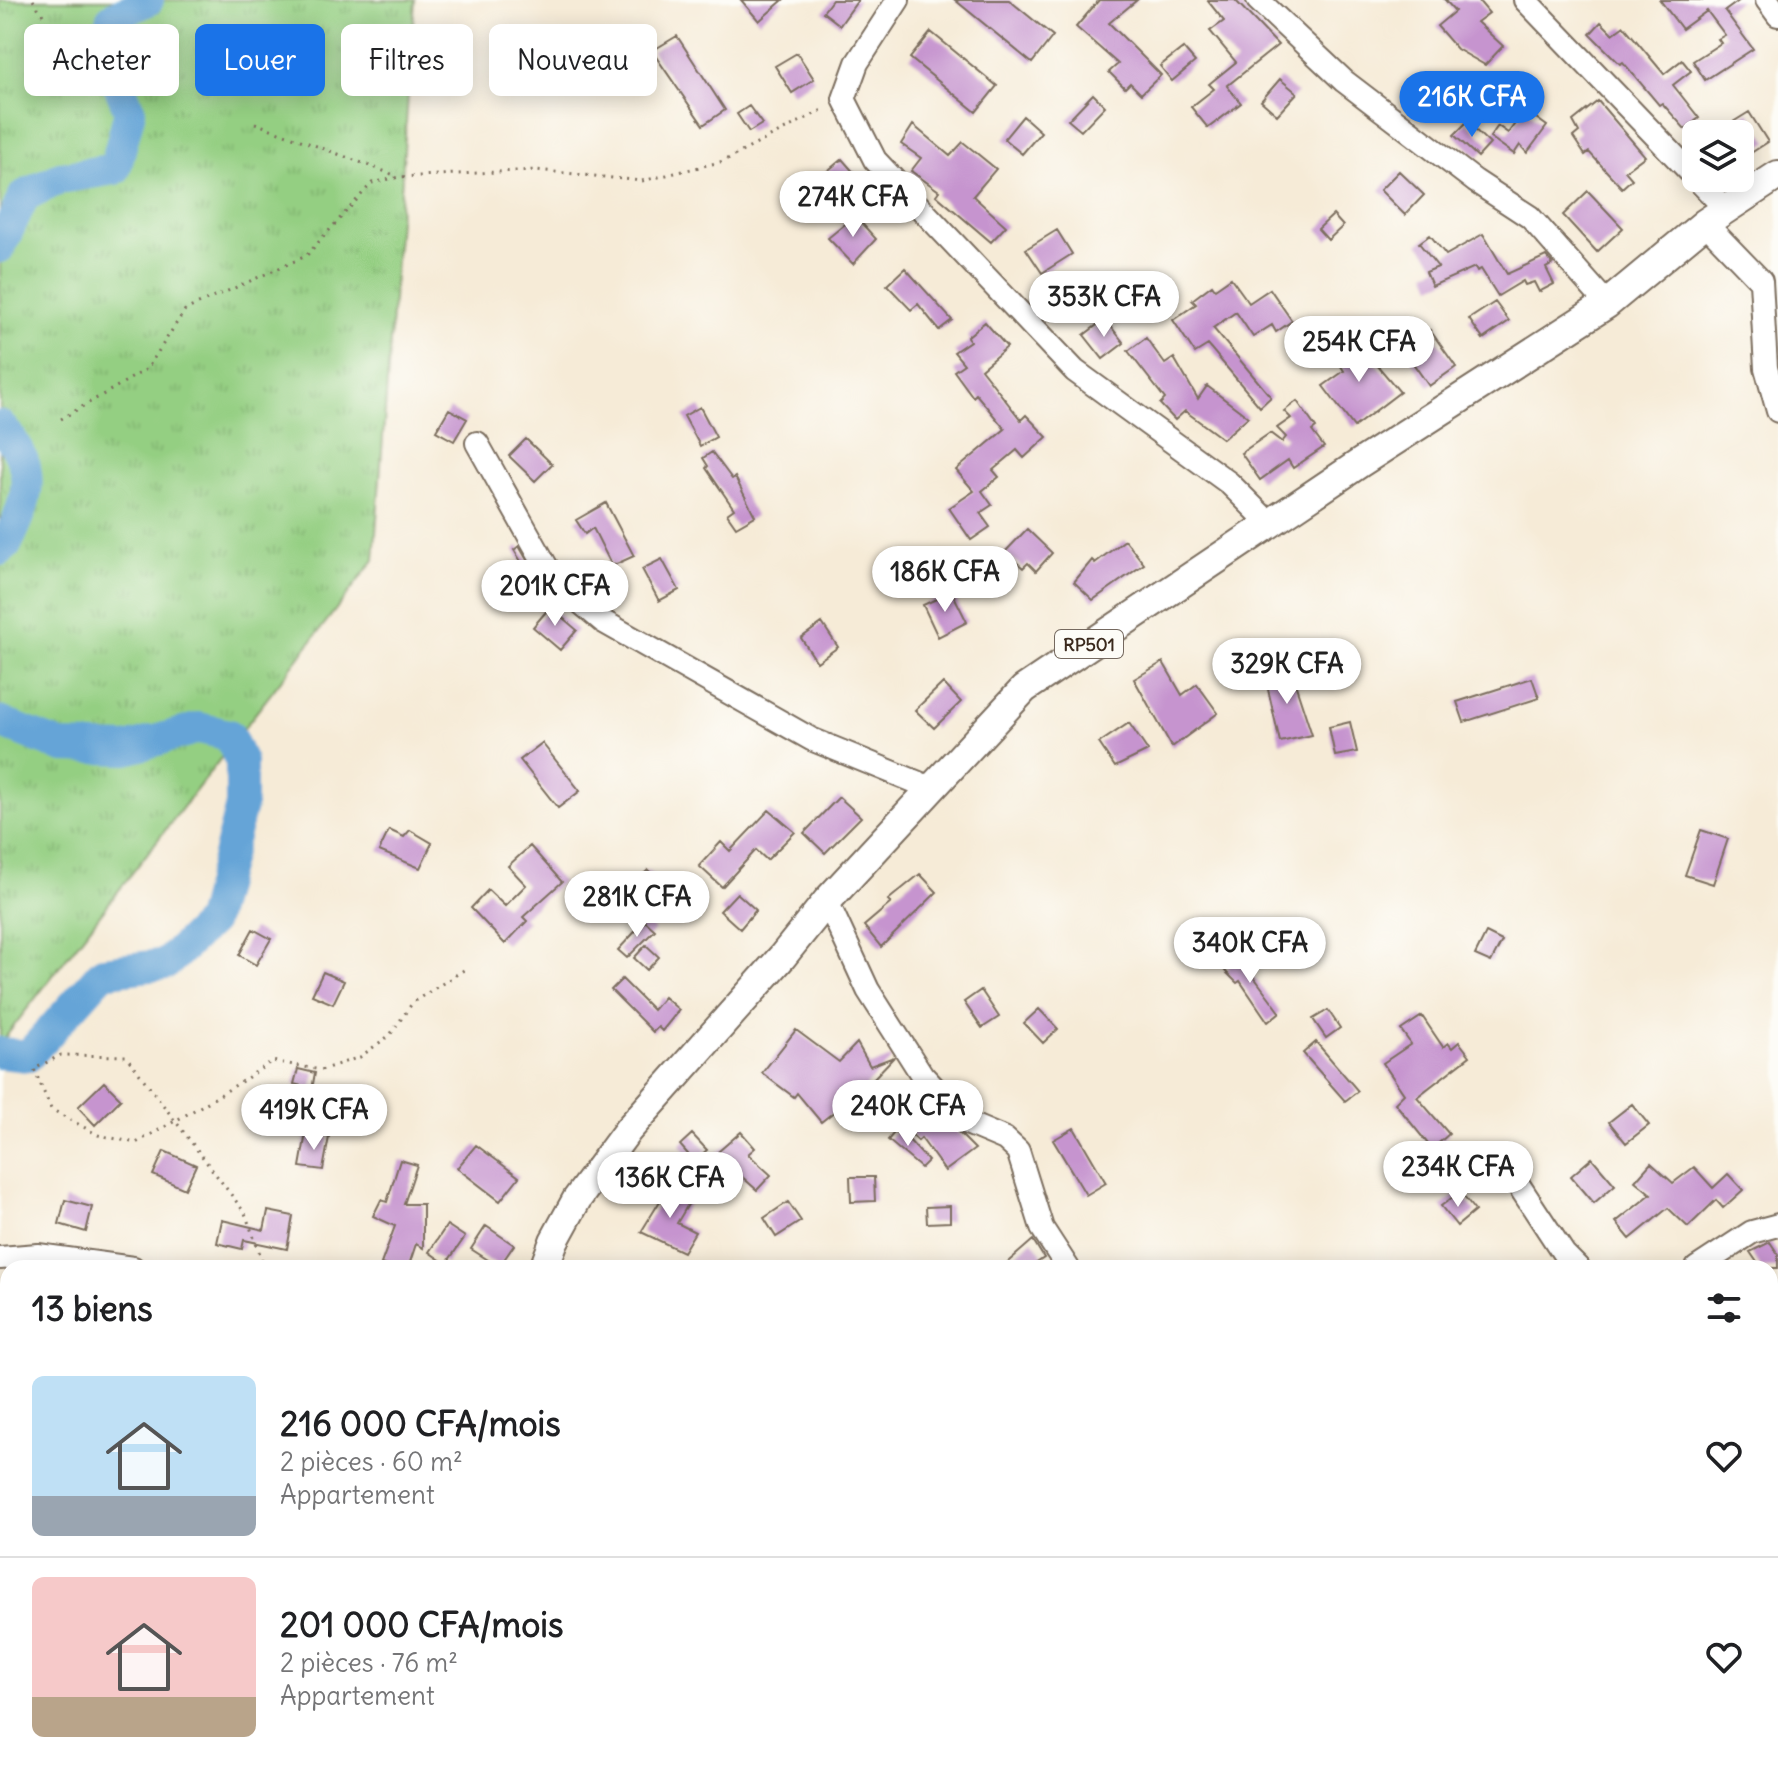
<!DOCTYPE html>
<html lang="fr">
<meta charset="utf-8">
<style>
body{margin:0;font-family:Delius,sans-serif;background:#f6f6f6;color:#202124;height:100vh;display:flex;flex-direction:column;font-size:30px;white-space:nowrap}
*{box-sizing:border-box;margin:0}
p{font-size:26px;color:#757577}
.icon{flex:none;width:44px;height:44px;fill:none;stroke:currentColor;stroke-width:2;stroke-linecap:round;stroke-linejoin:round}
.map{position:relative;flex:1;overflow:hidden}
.details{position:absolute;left:0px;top:1260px;width:1778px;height:512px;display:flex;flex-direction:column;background:#fff;border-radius:24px 24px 0 0;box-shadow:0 4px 20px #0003}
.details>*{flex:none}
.top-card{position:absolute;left:24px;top:24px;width:800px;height:72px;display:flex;gap:16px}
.buttons{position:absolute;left:1682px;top:120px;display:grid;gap:16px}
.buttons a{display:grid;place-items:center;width:72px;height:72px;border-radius:12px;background:#fff;box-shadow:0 4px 20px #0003;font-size:40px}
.price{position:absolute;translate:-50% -68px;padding:0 18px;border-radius:28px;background:#fff;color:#222;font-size:26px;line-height:52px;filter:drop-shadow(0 2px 4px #0008)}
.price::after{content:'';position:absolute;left:50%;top:48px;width:24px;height:18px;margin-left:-12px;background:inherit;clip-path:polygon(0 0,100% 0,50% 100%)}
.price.on{background:#1a73e8;color:#fff}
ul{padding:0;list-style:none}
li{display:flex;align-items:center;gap:24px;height:200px;padding:0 32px}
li+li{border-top:2px solid #e0e0e0}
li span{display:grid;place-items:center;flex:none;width:224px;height:160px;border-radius:12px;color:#555}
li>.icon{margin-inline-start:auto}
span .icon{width:96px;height:96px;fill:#fffc;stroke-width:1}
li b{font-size:34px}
h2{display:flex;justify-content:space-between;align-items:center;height:96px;padding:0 32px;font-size:34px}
.chip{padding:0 28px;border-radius:12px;background:#fff;box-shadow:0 4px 20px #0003;font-size:28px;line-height:72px}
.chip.on{background:#1a73e8;color:#fff}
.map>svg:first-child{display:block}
.grass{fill:url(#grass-tufts);stroke:#687c50;stroke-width:2}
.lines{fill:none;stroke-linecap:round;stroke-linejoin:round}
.river{stroke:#65a4d7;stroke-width:32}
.building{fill:#c694cf}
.minor-casing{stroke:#7c6e5f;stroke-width:26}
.major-casing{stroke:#7c6e5f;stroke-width:32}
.path{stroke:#7c6e5f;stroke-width:3;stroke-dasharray:2 6;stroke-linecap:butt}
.minor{stroke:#fff;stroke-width:22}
.major{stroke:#fff;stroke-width:28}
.labels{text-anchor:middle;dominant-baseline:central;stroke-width:6;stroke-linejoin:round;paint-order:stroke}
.shield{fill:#fdfcf7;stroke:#75695f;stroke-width:2}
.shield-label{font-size:18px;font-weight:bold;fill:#3b2a1e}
</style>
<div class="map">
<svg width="1778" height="1772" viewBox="0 0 1778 1772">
<defs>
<pattern id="grass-tufts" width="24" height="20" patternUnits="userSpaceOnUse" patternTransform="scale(2)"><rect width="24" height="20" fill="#94cf82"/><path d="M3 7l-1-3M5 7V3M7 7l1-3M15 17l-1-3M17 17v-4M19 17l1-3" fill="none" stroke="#80b270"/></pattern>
</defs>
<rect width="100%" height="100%" fill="#fdfcf7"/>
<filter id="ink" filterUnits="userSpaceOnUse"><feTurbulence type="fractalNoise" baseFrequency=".0125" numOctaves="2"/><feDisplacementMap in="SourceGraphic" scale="16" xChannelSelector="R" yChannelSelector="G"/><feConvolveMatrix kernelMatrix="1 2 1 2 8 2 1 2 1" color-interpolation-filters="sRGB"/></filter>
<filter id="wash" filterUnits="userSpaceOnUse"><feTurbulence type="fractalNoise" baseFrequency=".006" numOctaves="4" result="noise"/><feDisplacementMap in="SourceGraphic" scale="32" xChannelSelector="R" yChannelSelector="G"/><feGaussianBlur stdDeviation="1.8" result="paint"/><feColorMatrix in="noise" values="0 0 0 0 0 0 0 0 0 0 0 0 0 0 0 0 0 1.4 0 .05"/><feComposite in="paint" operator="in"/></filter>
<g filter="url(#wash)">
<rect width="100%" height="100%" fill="#f6ebd7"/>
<path class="grass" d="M0,0h415l-41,560 -374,484z"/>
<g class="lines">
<path class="river" d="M0,247l24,-51 36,-18 55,-9 15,-58 -27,-62 9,-31 36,-18
M0,426c40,42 29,72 6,119l-6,5
M0,722l63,25 64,2 72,-21 30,7 12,27v44l-30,115 -45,43 -63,8 -75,84 -28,-3"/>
</g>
<g id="blocks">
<path class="building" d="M741,0h42l-24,21z
M832,0h26l-18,25 -17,-13z
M955,0h54l44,36 -21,27z
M1099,0h38l-28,23 52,52 -20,19 -11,-11 -5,5 -16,-16 9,-8 -42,-37z
M1207,0h28l43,45 -51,41 14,17 -33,25 -17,-21 23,-18 -5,-5 27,-22 -26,-31 14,-10z
M1445,0h33l11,13 -12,9 26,24 -18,19 -28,-16 -20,-23 18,-15z
M1660,0h80l-15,11 28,38 -48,31 -12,-19 28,-18 -3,-4 7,-4 -18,-24 -25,18z
M1601,22l12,12 11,-8 40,48 18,-14 9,11 -18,14 26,33 -14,11 -23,-26 -3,2 -36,-43 -3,2 -30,-30z
M931,32l66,54 -21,26 -66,-54z
M677,36l48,74 -22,15 -51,-74z
M1183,48l12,14 -23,19 -12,-15z
M797,53l17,26 -22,14 -17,-27z
M1280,79l17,14 -20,22 -16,-14z
M1093,94l12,12 -24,25 -13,-11z
M1598,101l47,55 -20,15 7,8 -10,9 -33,-36 -4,3 -12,-18 6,-5 -6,-11z
M749,106l13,18 -13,8 -12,-18z
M1525,110l22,16 -20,27 -7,-8 -6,9 -24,-17 8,-11 10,7z
M1749,112l19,30 -28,18v-26l-7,-12z
M1023,116l18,16 -19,22 -18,-15z
M1467,122l23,22 -12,13 -24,-22z
M913,125l37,31 13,-14 33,27 -23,27 33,30 -15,16 -55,-47 3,-4 -28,-20 10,-13 -20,-14z
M842,159l14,16 -23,19 -14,-16z
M1399,171l25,24 -19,20 -25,-25z
M1588,191l35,37 -26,24 -34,-37z
M1333,215l10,11 -15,14 -10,-11z
M855,216l21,23 -23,25 -25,-26z
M1057,230l15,24 -30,19 -16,-24z
M1483,234l24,40 39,-18 7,8 -7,4 8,16 -15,8 -5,-10 -9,3 -2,-4 -25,15 -17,-27 -4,2 -2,-4 -43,19 -6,-14 12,-5 -19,-24 11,-8 16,20z
M905,268l47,52 -13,10 -21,-26 -7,6 -24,-25z
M1231,278l18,25 21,-14 22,32 -16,11 -4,-7 -19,12 -17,-25 -23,16 58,69 -11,10 -52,-62 -13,8 -22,-33 23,-16 -4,-4 20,-15 3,4z
M1495,302l14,19 -26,18 -14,-20z
M1105,319l19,24 -21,16 -19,-24z
M985,322l22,25 -26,22 40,51 5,-5 21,22 -23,21 -7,-8 -24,20 6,7 -17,14 10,14 -12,8 10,14 -19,13 -22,-32 25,-17 -18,-21 49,-41 -29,-35 -3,3 -19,-26 10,-7 -10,-12 16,-11 -3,-4z
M1430,330l26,37 -27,19 -26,-37z
M1146,338l19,26 9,-6 24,41 9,-13 41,31 -25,22 -38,-28 -10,9 -15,-16 5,-5 -37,-48z
M1355,339l45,53 -46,35 -31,-41 21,-15 -11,-18z
M1297,401l19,27 -4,3 12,16 -31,21 -5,-8 -28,20 -19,-27 29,-20 12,9 4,-5 -9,-9 14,-10 -7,-7z
M700,407l16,30 -16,9 -16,-30z
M449,409l18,10 -13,22 -18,-10z
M526,439l26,25 -17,17 -26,-25z
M712,452l20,27 3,-2 20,39 -19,11 -9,-13 7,-5 -28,-41 2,-2 -5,-8z
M606,503l28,53 -22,10 -19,-38 -8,6 -9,-14z
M1027,529l25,24 -16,18 -8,-8 -5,5 -18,-16z
M1125,540l19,24 -51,36 -19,-18 18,-22 3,3z
M519,546l11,19 -5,3 -11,-18z
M662,559l17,31 -20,11 -17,-32z
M952,592l15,30 -29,15 -15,-32z
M550,607l27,23 -17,20 -27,-23z
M822,623l16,24 -21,15 -16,-24z
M1163,662l19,33 15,-11 21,29 -46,34 -38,-68z
M1290,668l22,67 -32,7 -15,-66z
M1532,678l7,20 -75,24 -7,-20z
M943,683l18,19 -27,26 -19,-18z
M1350,722l7,30 -22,4 -6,-29z
M1129,723l19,28 -33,16 -16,-24z
M542,743l38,48 -22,17 -38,-48z
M839,797l22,20 -36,36 -21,-20z
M769,810l26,22 -28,28 -11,-10 -34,37 -23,-21 22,-24 9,9z
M389,830l15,7 6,-7 22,13 -12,25 -41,-17z
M1701,830l27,9 -15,45 -28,-9z
M530,846l32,36 -39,35 4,4 -22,23 -34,-36 17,-18 17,16 21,-21 -18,-19z
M648,870l19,19 -30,31 -20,-19z
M920,874l17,18 -56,55 -17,-21 27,-23 -3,-3z
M737,893l19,17 -16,19 -20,-18z
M645,921l10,9 -28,28 -9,-8z
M253,929l18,10 -15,26 -17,-10z
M1486,933l16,8 -11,21 -16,-7z
M646,945l13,12 -12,13 -13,-12z
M1233,949l47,63 -12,10 -28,-41 -3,2 -12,-12 5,-4 -8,-11z
M323,972l21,9 -11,23 -21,-9z
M622,979l31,31 11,-13 15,13 -17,21 -4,-4 -5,5 -42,-42z
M981,990l18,27 -17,11 -18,-26z
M1039,1009l19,20 -15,14 -19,-20z
M1328,1010l12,18 -14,10 -13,-19z
M1422,1016l21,31 5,-4 4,5 7,-6 11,14 -53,41 32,37 -17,15 -37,-46 9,-9 -21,-31 28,-19 -10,-14z
M796,1030l43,32 18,-19 13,23 24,-9 -42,44 -2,-2 -29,23 -24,-29 -3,4 -32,-24z
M1316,1042l42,49 -13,10 -42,-48z
M298,1069l17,4 -3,16 -18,-5z
M104,1082l17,17 -26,26 -17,-18z
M1632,1104l17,21 -23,18 -17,-21z
M932,1106l43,43 -30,22 -24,-33 -3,3 -12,-12z
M898,1128l30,33 -7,7 -33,-28z
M1074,1128l32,55 -20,12 -33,-55z
M741,1132l14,16 -7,6 23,21 -14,15 -25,-22 -5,5 -15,-16z
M306,1133l23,4 -6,33 -23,-3z
M692,1134l15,16 -13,11 -14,-16z
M476,1145l43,32 -19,24 -43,-33z
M164,1151l32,14 -11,24 -32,-14z
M1592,1158l23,27 -21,18 -23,-27z
M400,1160l17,5 -13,39h19v44l-7,-4 -8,24h-17l-10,-4 14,-38 -22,-10 8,-16 6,2z
M1651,1163l22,20 21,-16 19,21 15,-14 15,16 -20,18 -7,-8 -28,27 -20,-19 -38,31 -14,-17 35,-28 -16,-13z
M850,1177h24l1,24 -24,1z
M671,1183l22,13 -16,27 18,9 -12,20 -42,-20z
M1460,1192l15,19 -18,15 -16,-20z
M65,1200l27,7 -6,25 -27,-8z
M788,1202l13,19 -25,16 -12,-19z
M950,1206v16l-23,1 -1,-16z
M268,1211l25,5 -6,33 -43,-9 -2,9 -25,-6 5,-23 42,10z
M447,1225l18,12 -19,27 -17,-12z
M486,1226l28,19 -15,22 -28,-18z
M1033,1240l11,18 -15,10h-28z
M1770,1242l8,12v14h-17l-11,-16z"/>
</g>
</g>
<g filter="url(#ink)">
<use href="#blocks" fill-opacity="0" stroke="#7c6e5f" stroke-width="2"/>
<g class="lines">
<defs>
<path id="minor" d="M898,0l-41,63 -13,36 31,61 200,211 154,112 40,40
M1258,0l86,81 131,100 55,36 77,87
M1525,0l171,178
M1767,0l11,15
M1696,178l31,32
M1705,223l56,58 5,87 12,43
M477,443l77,137 50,42 207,117 120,49
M827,901l41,89 54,85 45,48 38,16 13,12 24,77 26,40
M1514,1178l50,76 14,14
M0,1258l38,-3 95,13
M1697,1268l55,-36 26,-7
M0,1491l8,1"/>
<path id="major" d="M544,1268l10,-27 23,-42 51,-69 154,-173 45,-56 197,-212 336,-226 247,-159 98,-81 73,-48
M470,1764v8"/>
</defs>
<use href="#minor" class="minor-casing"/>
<use href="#major" class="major-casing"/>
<path class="path" d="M33,0l10,15
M255,123l142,53
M61,419l86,-50 38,-59 121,-54 66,-73 27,-6 137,-7 106,11 82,-20 102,-53
M265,1268l-20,-55 -119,-157 -65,-1 -27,14 17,40 47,26 38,8c46,-26 92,-51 136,-82l49,9 39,-13 30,-22 23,-33 54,-34"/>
<use href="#minor" class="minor"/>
<use href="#major" class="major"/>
</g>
</g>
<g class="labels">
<rect class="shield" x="1055" y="630" width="68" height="28" rx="6"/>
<g class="shield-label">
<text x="1089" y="644">RP501</text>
</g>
</g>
</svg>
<div class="buttons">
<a><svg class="icon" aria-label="layers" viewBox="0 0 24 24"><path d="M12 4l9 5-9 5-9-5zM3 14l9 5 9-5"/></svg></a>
</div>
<b class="price on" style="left:1472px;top:139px">216K CFA</b>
<b class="price" style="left:853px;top:239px">274K CFA</b>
<b class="price" style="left:1104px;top:339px">353K CFA</b>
<b class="price" style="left:1359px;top:384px">254K CFA</b>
<b class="price" style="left:945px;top:614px">186K CFA</b>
<b class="price" style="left:555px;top:628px">201K CFA</b>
<b class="price" style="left:1287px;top:706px">329K CFA</b>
<b class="price" style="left:637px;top:939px">281K CFA</b>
<b class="price" style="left:1250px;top:985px">340K CFA</b>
<b class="price" style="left:908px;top:1148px">240K CFA</b>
<b class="price" style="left:314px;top:1152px">419K CFA</b>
<b class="price" style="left:1458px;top:1209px">234K CFA</b>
<b class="price" style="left:670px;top:1220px">136K CFA</b>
<div class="top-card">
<a class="chip">Acheter</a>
<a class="chip on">Louer</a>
<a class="chip">Filtres</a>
<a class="chip">Nouveau</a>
</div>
<section class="details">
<h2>13 biens<svg class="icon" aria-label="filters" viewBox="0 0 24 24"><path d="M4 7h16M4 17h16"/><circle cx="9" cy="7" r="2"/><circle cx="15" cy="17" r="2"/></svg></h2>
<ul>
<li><span style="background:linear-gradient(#bfe0f5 75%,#9aa5b1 0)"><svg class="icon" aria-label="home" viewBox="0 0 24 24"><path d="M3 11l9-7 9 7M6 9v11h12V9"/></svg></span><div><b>216 000 CFA/mois</b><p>2 pièces · 60 m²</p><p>Appartement</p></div><svg class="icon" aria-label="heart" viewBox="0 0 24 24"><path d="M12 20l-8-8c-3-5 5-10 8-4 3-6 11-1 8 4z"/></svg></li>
<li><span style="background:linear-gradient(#f6c9c9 75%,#b9a48a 0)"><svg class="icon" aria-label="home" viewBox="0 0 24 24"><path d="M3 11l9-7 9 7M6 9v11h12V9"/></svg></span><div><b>201 000 CFA/mois</b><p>2 pièces · 76 m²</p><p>Appartement</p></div><svg class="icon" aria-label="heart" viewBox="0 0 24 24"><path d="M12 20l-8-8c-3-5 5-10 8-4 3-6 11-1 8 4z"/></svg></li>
</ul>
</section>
</div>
